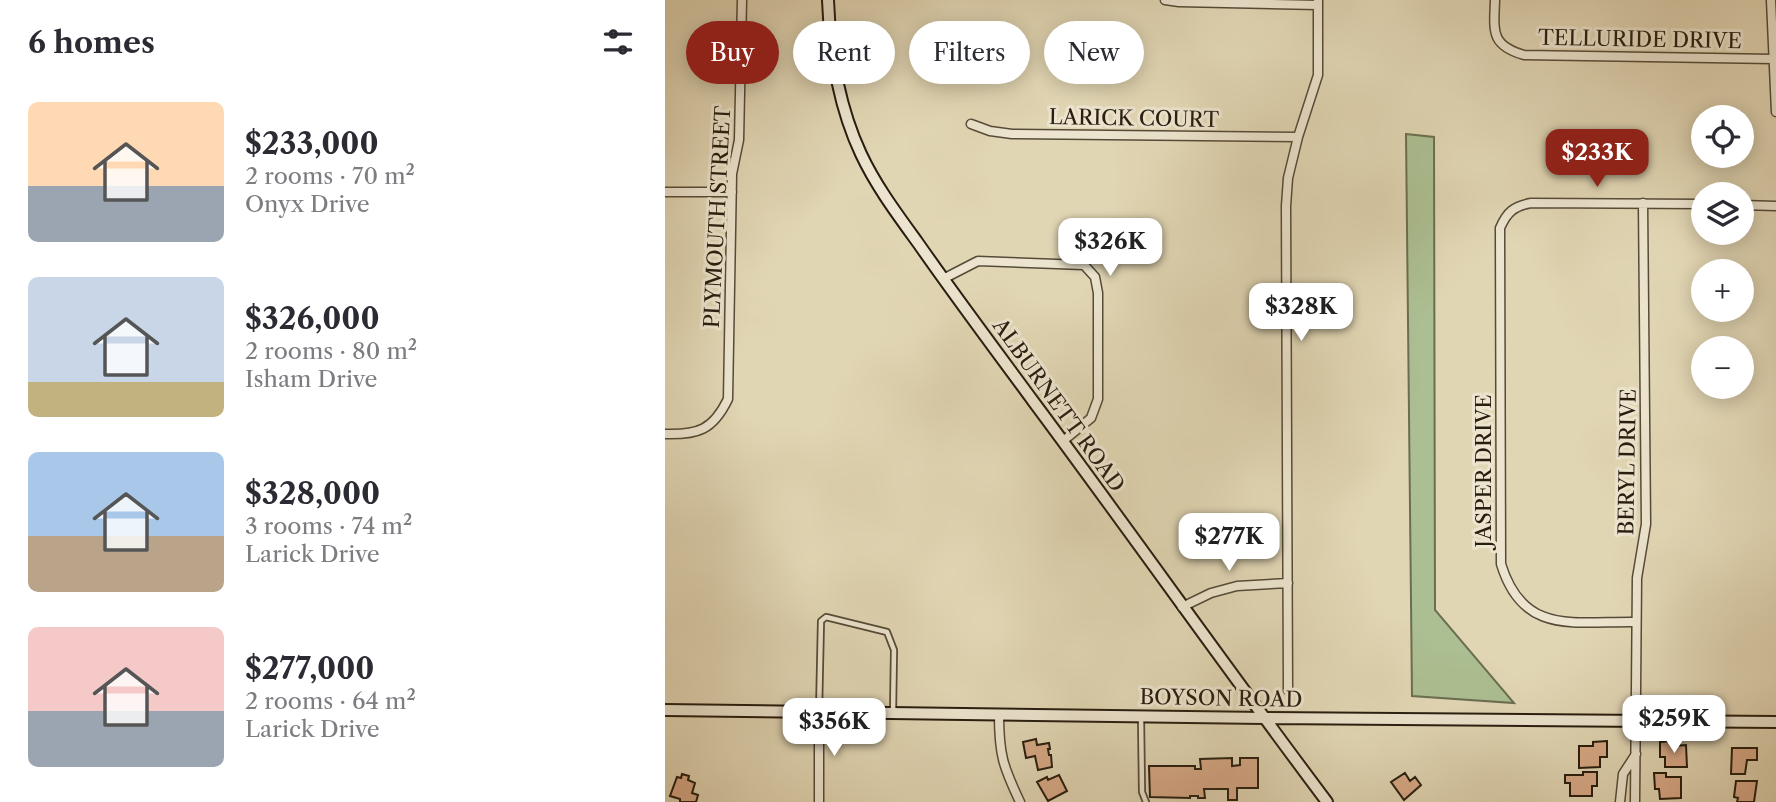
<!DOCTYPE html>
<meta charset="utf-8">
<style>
body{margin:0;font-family:"Libre Caslon Text",serif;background:#f7f7f7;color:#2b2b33;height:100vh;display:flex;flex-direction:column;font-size:26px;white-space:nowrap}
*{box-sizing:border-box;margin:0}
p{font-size:23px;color:#7c7c81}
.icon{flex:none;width:38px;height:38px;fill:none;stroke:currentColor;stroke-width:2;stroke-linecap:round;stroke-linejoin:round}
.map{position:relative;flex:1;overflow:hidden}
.details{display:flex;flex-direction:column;background:#fff;width:665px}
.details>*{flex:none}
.guide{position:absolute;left:21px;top:21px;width:665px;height:63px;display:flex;gap:14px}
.tools{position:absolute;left:1026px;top:105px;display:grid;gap:14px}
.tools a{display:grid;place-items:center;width:63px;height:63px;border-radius:50%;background:#fff;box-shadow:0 4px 18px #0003;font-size:35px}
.price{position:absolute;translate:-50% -60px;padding:0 16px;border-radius:14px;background:#fff;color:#222;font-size:23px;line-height:46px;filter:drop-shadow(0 2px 4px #0008)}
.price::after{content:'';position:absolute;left:50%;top:42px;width:21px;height:16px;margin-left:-10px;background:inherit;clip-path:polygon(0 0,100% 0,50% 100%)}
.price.selected{background:#8f2418;color:#fff}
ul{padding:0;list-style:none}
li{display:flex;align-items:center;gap:21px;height:175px;padding:0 28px}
li span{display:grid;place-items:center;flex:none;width:196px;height:140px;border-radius:10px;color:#555}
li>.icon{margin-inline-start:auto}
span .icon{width:84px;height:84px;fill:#fffc;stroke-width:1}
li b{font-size:30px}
h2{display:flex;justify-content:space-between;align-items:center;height:84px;padding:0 28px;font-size:30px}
.tag{padding:0 24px;border-radius:32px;background:#fff;box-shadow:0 4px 18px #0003;font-size:24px;line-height:63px}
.tag.selected{background:#8f2418;color:#fff}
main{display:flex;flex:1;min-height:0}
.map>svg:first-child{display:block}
.green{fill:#acbf92;stroke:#6a6e50;stroke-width:2}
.building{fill:#d7a987;stroke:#281d0f;stroke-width:2}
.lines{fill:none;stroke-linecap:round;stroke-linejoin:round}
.lane-casing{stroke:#564b38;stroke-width:8}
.street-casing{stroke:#564b38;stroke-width:11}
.secondary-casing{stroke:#281d0f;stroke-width:14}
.lane{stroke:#ece4ce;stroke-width:4.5}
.street{stroke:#ece4ce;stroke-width:8}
.secondary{stroke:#ece4ce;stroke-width:10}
.labels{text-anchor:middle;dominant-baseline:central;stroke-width:6;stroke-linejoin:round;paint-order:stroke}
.street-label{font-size:21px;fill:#281d0f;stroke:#ece4ce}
</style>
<main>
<section class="details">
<h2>6 homes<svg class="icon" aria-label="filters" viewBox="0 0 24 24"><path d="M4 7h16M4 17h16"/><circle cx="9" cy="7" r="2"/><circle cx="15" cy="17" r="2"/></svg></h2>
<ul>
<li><span style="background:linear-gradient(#ffd9b3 60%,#9aa5b1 0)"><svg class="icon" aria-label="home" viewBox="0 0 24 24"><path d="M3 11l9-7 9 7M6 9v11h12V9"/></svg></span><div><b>$233,000</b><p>2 rooms · 70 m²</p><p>Onyx Drive</p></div></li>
<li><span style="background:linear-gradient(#c9d6e8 75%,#c2b280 0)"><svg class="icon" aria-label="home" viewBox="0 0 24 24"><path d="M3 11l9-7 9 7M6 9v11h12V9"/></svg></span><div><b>$326,000</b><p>2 rooms · 80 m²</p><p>Isham Drive</p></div></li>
<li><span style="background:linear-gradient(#a9c7e8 60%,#b9a48a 0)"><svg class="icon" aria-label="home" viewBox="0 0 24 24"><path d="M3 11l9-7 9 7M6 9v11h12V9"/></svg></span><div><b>$328,000</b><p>3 rooms · 74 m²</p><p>Larick Drive</p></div></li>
<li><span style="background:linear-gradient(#f6c9c9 60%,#9aa5b1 0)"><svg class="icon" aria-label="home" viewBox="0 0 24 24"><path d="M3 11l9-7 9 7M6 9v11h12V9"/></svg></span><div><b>$277,000</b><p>2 rooms · 64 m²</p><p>Larick Drive</p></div></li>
</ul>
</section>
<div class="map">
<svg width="1111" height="802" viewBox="0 0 1111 802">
<rect width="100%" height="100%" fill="#e1d6b4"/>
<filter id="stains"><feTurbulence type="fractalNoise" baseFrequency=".00286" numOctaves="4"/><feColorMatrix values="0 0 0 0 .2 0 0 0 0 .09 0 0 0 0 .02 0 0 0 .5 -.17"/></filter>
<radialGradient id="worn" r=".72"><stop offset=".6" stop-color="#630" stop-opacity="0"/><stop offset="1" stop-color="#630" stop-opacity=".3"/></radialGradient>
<path class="green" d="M741,134l28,3 1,473 79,93 -102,-7z"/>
<path class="building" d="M371,739l1,6 12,-2 1,6h-2l1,6h2l1,12 -14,3 -3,-14 -9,2 -3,-16z
M942,741v16h-7v10l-21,1v-22h14v-4z
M1007,741v5l14,-1 1,22h-22v-10h-5v-15z
M1067,748h25v12h-10l-2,14h-14z
M567,758v8l8,-1v-7h18v30h-21v12h-9v-11h-24l1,9h-7v-2h-8v2l-40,-1 -1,-31h46v3h6l-1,-10z
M918,772h14v14h-5v10h-22v-13h-5v-8h18z
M740,773l5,8 5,-4 6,8 -17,15 -13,-18z
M989,773h12v4h15v21l-21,1 -1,-10h-4z
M17,774l7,2 -1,4 7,3 -3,10 6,2 -2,7h-16v-3l-10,-3 7,-19 4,1z
M394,775l8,16 -19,10 -11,-19 10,-5 1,3z
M1071,781h21l-3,21h-17l1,-4 -4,-1z"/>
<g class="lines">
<defs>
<path id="lane" d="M154,712l2,-91 5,-4 61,15 7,18 -1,62
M476,716l1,76 4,10"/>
<path id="street" d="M500,0l14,2 139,3
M830,0c-1,31 -5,45 29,55l249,4
M1106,0l5,112
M306,124l19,7 22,3 286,3
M0,192h67
M1076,205l35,1
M278,279l35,-18 106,4 11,12 3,16v106l-7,19 -28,23
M0,434c33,1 48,-4 63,-35l4,-225 7,-34 3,-140
M517,607l29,-14 26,-7 51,-3
M971,622c-62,-1 -113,14 -135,-58l-1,-336c7,-16 14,-22 31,-25l172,1
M623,690l-2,-484 2,-28 10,-41 20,-62v-75
M154,713v89
M334,714c0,41 4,52 21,88
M955,802l3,-28 13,-20
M970,802l2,-224 9,-54 -3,-321"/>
<path id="secondary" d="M163,0c2,53 10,105 33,154 15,32 36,60 57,89 37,53 76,105 115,158 99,133 194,268 294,401
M0,710l599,8 512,4"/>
</defs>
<use href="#lane" class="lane-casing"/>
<use href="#street" class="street-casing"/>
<use href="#secondary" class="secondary-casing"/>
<use href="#lane" class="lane"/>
<use href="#street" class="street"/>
<use href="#secondary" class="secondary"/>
</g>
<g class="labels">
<g class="street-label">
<text transform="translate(975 39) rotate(1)">TELLURIDE DRIVE</text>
<text transform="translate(469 118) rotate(1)">LARICK COURT</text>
<text transform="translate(52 217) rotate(-87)">PLYMOUTH STREET</text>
<text transform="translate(394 405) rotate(54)">ALBURNETT ROAD</text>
<text transform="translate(962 462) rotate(-89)">BERYL DRIVE</text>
<text transform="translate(818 471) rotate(-90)">JASPER DRIVE</text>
<text transform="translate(556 698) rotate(1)">BOYSON ROAD</text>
</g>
</g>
<rect width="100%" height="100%" filter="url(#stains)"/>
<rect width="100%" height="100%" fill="url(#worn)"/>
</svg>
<div class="tools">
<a><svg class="icon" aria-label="locate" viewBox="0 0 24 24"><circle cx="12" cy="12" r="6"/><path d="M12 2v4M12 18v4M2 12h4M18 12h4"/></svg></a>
<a><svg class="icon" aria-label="layers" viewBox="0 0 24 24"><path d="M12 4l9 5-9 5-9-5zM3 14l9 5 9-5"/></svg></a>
<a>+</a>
<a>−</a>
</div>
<b class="price selected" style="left:932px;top:189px">$233K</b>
<b class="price" style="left:445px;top:278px">$326K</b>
<b class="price" style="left:636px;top:343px">$328K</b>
<b class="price" style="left:564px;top:573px">$277K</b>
<b class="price" style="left:1009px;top:755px">$259K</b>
<b class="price" style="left:169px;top:758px">$356K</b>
<div class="guide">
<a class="tag selected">Buy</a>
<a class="tag">Rent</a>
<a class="tag">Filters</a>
<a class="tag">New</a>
</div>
</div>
</main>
